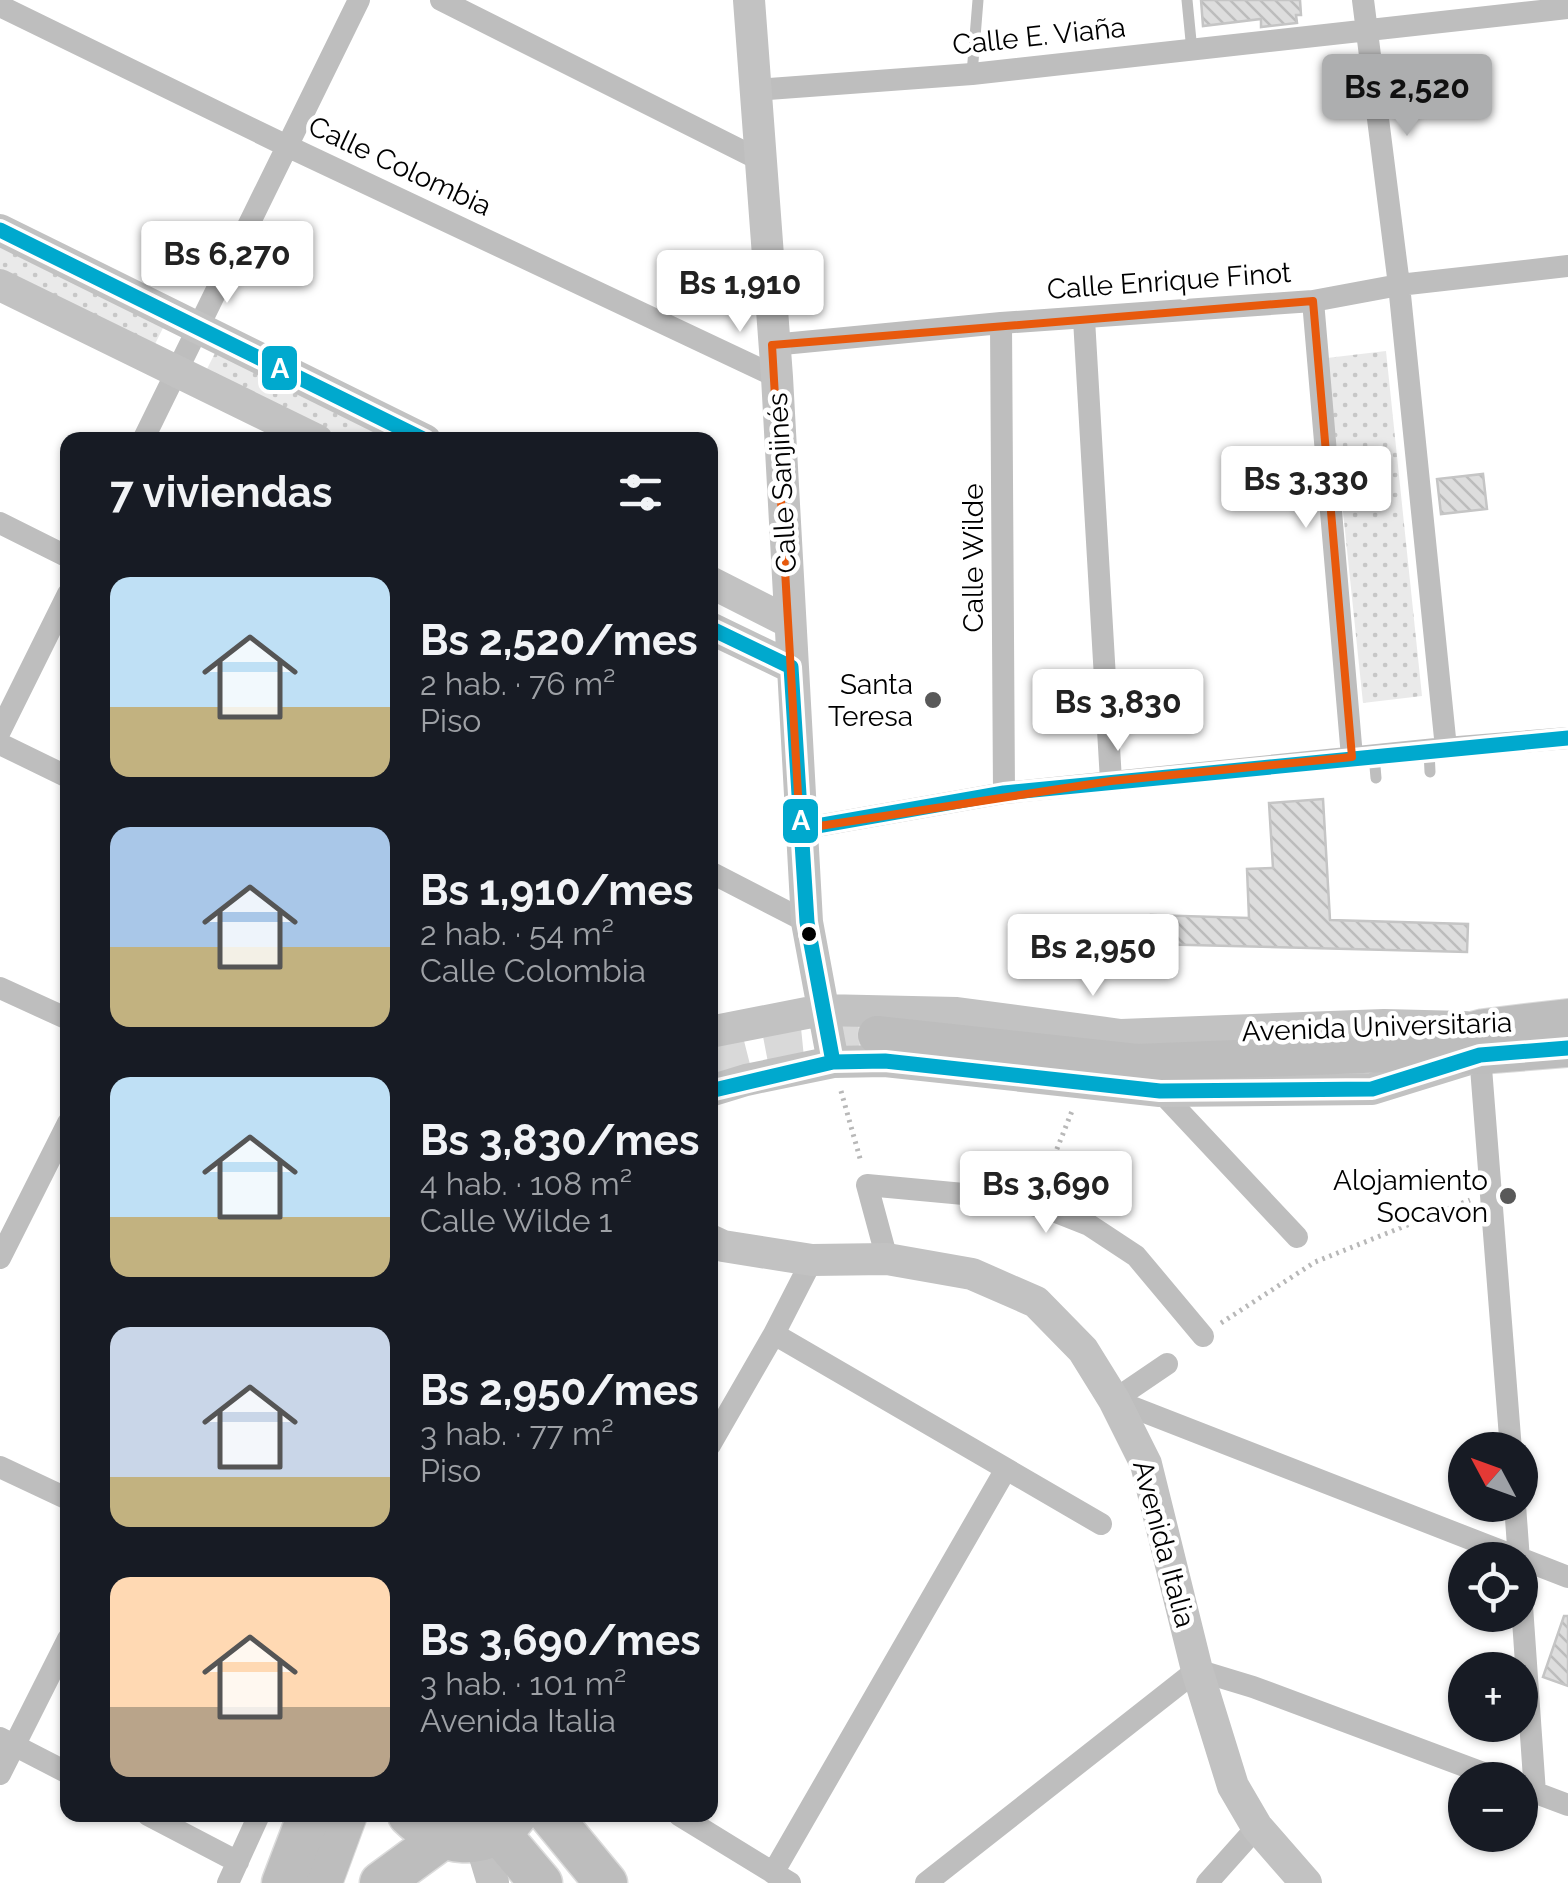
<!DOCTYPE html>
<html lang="es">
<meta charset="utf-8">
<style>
body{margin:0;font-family:Raleway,sans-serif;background:#242831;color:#f1f3f6;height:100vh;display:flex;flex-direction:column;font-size:38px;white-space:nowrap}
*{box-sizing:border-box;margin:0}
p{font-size:32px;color:#9ea1a6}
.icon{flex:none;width:55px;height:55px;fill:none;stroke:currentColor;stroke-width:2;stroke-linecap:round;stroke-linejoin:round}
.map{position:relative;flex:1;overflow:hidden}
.sheet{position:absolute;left:60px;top:432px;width:658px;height:1390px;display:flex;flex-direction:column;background:#171b24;border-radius:20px;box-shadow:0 2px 8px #0004}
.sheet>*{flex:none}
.needle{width:65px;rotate:311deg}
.buttons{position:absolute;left:1448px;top:1432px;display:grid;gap:20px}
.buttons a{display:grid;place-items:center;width:90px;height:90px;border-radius:50%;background:#171b24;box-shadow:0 2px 8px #0004;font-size:50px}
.price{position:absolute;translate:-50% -85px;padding:0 22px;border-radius:10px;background:#fff;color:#222;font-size:32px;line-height:65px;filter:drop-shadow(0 2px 5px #0008)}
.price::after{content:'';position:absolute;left:50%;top:60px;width:30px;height:22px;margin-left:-15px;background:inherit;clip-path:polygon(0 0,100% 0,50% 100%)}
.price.on{background:#adaeaf;color:#111}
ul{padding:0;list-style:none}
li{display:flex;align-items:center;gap:30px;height:250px;padding:0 50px}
li span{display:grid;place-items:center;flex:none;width:280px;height:200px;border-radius:20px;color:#555}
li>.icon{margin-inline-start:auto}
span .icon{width:120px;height:120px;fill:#fffc;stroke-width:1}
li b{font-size:42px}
h2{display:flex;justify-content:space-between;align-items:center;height:120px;padding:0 50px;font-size:42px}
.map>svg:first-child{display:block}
.park{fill:url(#park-dots)}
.building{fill:url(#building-back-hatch);stroke:#c5c5c5;stroke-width:2.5}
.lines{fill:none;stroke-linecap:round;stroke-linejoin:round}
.primary-tunnel{stroke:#d9d9d9;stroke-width:38;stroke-dasharray:38 19;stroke-linecap:butt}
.primary-casing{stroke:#dbdbdb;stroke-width:40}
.highway-casing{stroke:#dbdbdb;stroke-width:45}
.path{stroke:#b8b8b8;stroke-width:5;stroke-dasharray:2.5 5;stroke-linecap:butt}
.lane{stroke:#bebebe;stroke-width:11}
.street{stroke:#bebebe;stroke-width:22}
.secondary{stroke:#c2c2c2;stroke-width:32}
.primary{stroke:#bdbdbd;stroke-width:38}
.highway{stroke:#bdbdbd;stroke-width:42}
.bus-1-casing{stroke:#fff;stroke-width:22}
.bus-1{stroke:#00a9ce;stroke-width:15}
.marked{fill:none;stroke:#e8590c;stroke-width:8;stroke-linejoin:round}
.poi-dot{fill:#595959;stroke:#fff;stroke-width:4}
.bus-dot{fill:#000;stroke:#fff;stroke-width:4}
.labels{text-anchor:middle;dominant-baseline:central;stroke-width:9;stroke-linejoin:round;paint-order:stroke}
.street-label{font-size:28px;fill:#000;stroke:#fff}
.poi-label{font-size:28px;fill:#000;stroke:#fff;text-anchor:end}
.line-badge{stroke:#fff;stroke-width:4}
.badge-label{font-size:28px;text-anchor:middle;font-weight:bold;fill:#fff}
</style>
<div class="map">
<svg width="1568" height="1883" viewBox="0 0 1568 1883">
<defs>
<pattern id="park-dots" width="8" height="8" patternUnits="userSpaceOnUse" patternTransform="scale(2.5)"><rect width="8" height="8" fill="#eaeaea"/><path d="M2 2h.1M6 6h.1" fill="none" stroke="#c7c7c7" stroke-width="1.8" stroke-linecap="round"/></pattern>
<pattern id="building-back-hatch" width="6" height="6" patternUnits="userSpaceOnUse" patternTransform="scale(2.5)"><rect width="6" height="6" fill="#ddd"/><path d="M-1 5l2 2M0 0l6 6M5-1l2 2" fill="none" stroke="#bcbcbc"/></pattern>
</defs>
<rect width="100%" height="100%" fill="#fff"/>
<path class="park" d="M0,244l165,80 -10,20 -155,-75z
M216,351l183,89h-51l-142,-69z
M1386,351l36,345 -59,7 -36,-345z"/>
<path class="building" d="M1201,0h99l1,15h-5l1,8 -36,4v-8l-58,7z
M1483,474l4,35 -46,5 -4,-35z
M1323,799l7,121 138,4 -1,28 -317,-8 1,-29 98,3 -2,-49 26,-1 -4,-65z
M1564,1616h4v70l-25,-9z"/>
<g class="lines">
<path class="primary-tunnel" d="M710,1061c54,-22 109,-23 167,-26"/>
<defs>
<path id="primary" d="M877,1035l260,28 250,-10 93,2 88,-7
M1433,1041l51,-13 84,-10
M323,1883l25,-68"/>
<path id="highway" d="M409,1815c31,31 78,39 107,0
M550,1815l56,68
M498,1832l43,51
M283,1883l26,-68
M381,1883l60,-44"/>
</defs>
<use href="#primary" class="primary-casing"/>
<use href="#highway" class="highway-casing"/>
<path class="path" d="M841,1091l20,71
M1043,1184l29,-73
M1221,1323l94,-61 155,-62"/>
<path class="lane" d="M1187,0l5,51
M972,74l6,-74
M1429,750l1,22
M1374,755l2,23"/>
<path class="street" d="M441,0l319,160
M1363,0l36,285 47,463
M0,6l287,140 490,231
M754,90l218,-16 596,-66
M1313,301l39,456
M1084,319l27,462
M1001,323l3,470
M772,345l229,-22 312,-22 86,-16 169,-19
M143,440l216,-440
M0,523l68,34
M0,731l68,-137
M0,744l68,33
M800,829l204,-36 442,-45 122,-10
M710,872l97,50
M0,988l68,31
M1480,1055l31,395
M1160,1091l137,146
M0,1258l68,-135
M887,1259l-20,-74 129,12 50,11 43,17 47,31 67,80
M774,1334l327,190
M1114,1400l454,177
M1114,1400l53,-36
M710,1445l64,-111 38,-74
M0,1467l68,32
M1515,1505l4,55
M1520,1577l15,216
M0,1738l68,35
M0,1774l68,-135
M1523,1788l45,17
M148,1815l90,47
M679,1815l111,68
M773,1873l233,-404
M228,1883l31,-68
M926,1883l271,-213 56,17 249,93
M1207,1883l50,-56"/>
<path class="secondary" d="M749,0l28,377 30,545 26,140
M0,230l425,210
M0,285l317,155
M710,582l79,40
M710,628l81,39
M710,1032l112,-22 135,3 164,22 263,-10 80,2
M710,1091l36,-11 87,-18 52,-1 275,30 212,-2 94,-29
M710,1240l13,6 89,14 75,-1 85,15 64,28 47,48 31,50 32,64 51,206 36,116 24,41 49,56
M480,1840l13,43"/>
<use href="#primary" class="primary"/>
<use href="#highway" class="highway"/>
<defs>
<path id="bus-1" d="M0,230l425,210
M710,628l81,39 16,255 26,140
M800,829l204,-36 564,-55
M710,1091l123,-29 52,-1 275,30 212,-2 108,-34 88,-7"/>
</defs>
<use href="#bus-1" class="bus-1-casing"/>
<use href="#bus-1" class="bus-1"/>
</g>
<path class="marked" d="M1313,301l39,456 -241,24 -311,48 -28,-484z"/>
<g class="poi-dot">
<circle cx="933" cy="700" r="10"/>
<circle cx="1508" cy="1196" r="10"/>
</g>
<circle class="bus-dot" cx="809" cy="934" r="9"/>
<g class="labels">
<g class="street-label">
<text transform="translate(1039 36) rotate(-6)">Calle E. Viaña</text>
<text transform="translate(400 166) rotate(25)">Calle Colombia</text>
<text transform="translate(1169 281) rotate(-4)">Calle Enrique Finot</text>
<text transform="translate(782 483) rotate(-93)">Calle Sanjinés</text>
<text transform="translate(973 558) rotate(-90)">Calle Wilde</text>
<text transform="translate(1377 1027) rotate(-2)">Avenida Universitaria</text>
<text transform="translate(1164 1544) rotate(75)">Avenida Italia</text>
</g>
<g class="poi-label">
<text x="913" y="684">Santa<tspan x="913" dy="32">Teresa</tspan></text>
<text x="1488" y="1180">Alojamiento<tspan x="1488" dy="32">Socavon</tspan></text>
</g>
</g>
<g class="line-badge">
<rect x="260" y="344" width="39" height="48" rx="10" fill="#00a9ce"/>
<rect x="781" y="797" width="39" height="48" rx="10" fill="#00a9ce"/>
</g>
<g class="badge-label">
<text x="280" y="378">A</text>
<text x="801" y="830">A</text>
</g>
</svg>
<div class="buttons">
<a><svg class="needle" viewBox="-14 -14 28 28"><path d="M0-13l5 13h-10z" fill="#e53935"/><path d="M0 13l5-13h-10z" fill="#9ea1a6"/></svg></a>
<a><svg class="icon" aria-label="locate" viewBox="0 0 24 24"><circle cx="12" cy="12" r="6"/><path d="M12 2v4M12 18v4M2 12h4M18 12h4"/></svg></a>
<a>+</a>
<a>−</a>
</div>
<b class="price on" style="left:1407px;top:139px">Bs 2,520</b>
<b class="price" style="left:227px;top:306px">Bs 6,270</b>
<b class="price" style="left:740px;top:335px">Bs 1,910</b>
<b class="price" style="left:1306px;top:531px">Bs 3,330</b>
<b class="price" style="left:1118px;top:754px">Bs 3,830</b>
<b class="price" style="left:1093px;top:999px">Bs 2,950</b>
<b class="price" style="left:1046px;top:1236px">Bs 3,690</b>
<section class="sheet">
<h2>7 viviendas<svg class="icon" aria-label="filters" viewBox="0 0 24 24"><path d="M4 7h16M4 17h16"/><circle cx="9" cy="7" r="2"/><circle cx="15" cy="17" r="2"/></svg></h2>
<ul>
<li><span style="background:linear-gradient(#bfe0f5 65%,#c2b280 0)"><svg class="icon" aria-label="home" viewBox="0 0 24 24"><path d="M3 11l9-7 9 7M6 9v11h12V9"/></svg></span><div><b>Bs 2,520/mes</b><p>2 hab. · 76 m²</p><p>Piso</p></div></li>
<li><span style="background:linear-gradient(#a9c7e8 60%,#c2b280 0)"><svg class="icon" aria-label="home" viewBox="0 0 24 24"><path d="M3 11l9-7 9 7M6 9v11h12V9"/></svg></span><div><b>Bs 1,910/mes</b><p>2 hab. · 54 m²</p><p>Calle Colombia</p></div></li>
<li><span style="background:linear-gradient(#bfe0f5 70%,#c2b280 0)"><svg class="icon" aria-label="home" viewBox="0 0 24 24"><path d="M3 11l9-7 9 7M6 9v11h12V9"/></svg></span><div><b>Bs 3,830/mes</b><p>4 hab. · 108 m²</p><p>Calle Wilde 1</p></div></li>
<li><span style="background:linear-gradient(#c9d6e8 75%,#c2b280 0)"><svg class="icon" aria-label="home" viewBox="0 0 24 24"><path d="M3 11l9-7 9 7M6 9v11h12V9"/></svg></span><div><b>Bs 2,950/mes</b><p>3 hab. · 77 m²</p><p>Piso</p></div></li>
<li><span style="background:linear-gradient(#ffd9b3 65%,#b9a48a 0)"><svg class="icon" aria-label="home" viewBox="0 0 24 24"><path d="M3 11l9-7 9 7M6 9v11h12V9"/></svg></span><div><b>Bs 3,690/mes</b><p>3 hab. · 101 m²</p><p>Avenida Italia</p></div></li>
</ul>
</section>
</div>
